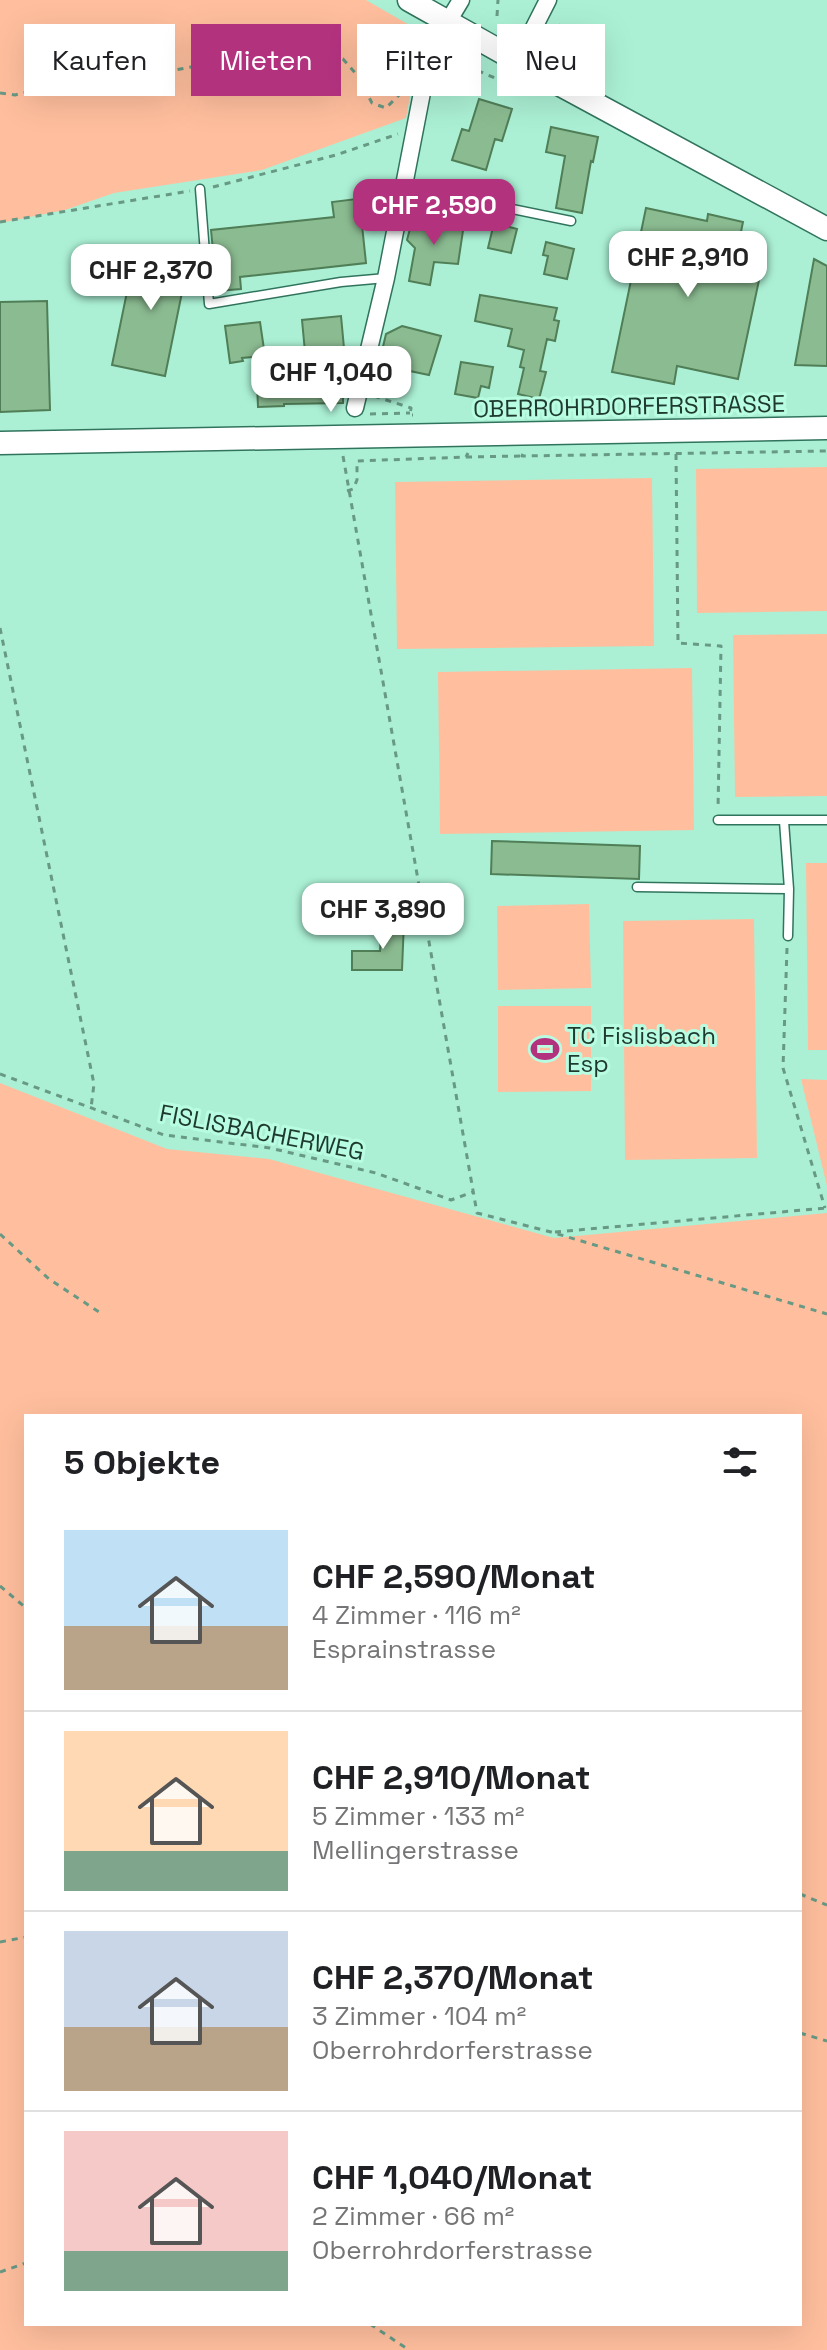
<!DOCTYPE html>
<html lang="de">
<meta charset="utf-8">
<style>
body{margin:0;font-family:"Space Grotesk",sans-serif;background:#f6f6f6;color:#202124;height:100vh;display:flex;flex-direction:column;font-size:30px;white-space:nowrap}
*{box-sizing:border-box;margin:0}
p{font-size:26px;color:#757577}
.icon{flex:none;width:44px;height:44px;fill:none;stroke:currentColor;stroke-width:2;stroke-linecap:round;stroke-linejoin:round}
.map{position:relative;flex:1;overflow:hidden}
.drawer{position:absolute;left:24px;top:1414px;width:778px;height:912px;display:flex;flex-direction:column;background:#fff;border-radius:0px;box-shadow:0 8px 32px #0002}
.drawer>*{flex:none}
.banner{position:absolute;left:24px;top:24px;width:780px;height:72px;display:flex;gap:16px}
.price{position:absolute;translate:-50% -68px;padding:0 18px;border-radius:16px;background:#fff;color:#222;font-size:26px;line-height:52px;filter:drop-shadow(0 2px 4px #0008)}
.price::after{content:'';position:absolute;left:50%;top:48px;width:24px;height:18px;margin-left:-12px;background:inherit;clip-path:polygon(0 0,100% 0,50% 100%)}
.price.selected{background:#b2327e;color:#fff}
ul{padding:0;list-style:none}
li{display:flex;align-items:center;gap:24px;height:200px;padding:0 40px}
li+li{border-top:2px solid #e0e0e0}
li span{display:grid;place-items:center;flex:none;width:224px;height:160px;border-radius:0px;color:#555}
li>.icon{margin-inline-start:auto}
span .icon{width:96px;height:96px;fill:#fffc;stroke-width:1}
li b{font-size:34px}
h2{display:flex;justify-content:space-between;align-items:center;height:96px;padding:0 40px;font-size:34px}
.pill{padding:0 28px;border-radius:0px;background:#fff;box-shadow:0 8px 32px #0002;font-size:28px;line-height:72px}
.pill.selected{background:#b2327e;color:#fff}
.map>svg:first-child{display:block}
.green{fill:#ffbf9e;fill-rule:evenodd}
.building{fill:#8bbb91;stroke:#507e57;stroke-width:2}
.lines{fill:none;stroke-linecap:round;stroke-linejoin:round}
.service-casing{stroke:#31745d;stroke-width:11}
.minor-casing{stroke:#31745d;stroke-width:19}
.secondary-casing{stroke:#31745d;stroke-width:25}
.path{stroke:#679985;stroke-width:3;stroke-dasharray:6 6;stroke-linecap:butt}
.service{stroke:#fff;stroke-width:8}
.minor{stroke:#fff;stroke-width:16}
.secondary{stroke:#fff;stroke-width:22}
.labels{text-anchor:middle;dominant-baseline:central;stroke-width:6;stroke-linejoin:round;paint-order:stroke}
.street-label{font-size:24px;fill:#1e3a2f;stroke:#b8fde2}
.poi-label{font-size:24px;fill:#1e3a2f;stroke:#b8fde2;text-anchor:start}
</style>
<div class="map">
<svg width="827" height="2350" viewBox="0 0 827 2350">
<rect width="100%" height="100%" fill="#abf0d5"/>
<path class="green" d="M0,0h366l45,26 8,22 -13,70 -144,52 -148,23 -49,17 -65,13z
M827,467v144l-130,2 -1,-144z
M652,478l2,168 -257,3 -2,-167z
M827,634v162l-92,1 -2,-162z
M692,668l2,162 -254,4 -2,-162z
M806,863h21v187h-19z
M589,904l2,84 -93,2 -1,-84z
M754,919l3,239 -132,2 -2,-239z
M498,1006h93v85l-93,1z
M801,1079l26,1v106z
M0,1083l167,66 102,10 285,79 273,-25v1137h-827zM26,1416h774v908h-774z"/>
<path class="building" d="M560,25l14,7 3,-6 12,6 -3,6 14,6 -7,17 -41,-19z
M479,99l33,10 -10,32 -7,-2 -9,31 -34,-10 10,-31 7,2z
M551,127l47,10 -5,25 -2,-1 -9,52 -26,-5 9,-52 -19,-4z
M372,197l3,26 -13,2 4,38 -126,14 1,12 -24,2 -6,-61 123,-13 -2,-15z
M646,208l61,13 1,-7 35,8 -5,24 27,6 -27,127 -61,-13 -3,18 -62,-12z
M425,220l39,4 -6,40 -24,-2 -4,23 -21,-4 6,-33 -8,-8 3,-11z
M494,223l23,6 -6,24 -23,-5z
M546,242l28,7 -7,30 -23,-5 4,-18 -5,-1z
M136,248l53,10 -24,118 -53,-11z
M814,259l13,7v100l-32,-1z
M480,295l77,13 -3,12 5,1 -4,20 -8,-2 -7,32 6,1 -7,27 -21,-5 6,-26 -4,-1 4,-17 -16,-4 4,-17 -37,-8z
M47,301l3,109 -50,2v-110z
M341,316l3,32 -39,4 -3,-32z
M260,322l5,34 -23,2 1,3 -13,2 -5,-37z
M402,326l39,10 -12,39 -24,-5 -4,22 -27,-7 12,-51z
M461,362l32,5 -4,21 -8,-2 -3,12 -23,-4z
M302,375h41v28l-59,1v2l-26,1 -1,-24 45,-2z
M492,841l148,5 -1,33 -148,-5z
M384,921h20l-2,49h-50v-19h28l1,-16h3z"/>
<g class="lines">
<defs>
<path id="service" d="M404,187l167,34
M200,189l9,115 132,-22 45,-4
M718,820h109
M784,821l5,68 -1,47
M637,887l152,2"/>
<path id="minor" d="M517,61l31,-61
M355,408l31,-130 40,-206 14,-37 21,-35"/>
<path id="secondary" d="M409,0l146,82 272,147
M0,443l827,-15"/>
</defs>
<use href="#service" class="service-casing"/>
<use href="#minor" class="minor-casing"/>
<use href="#secondary" class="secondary-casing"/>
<path class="path" d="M497,16l1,-16
M501,25l13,9
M442,71l32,-2 23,10 11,-1
M0,93l15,2 49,-12 84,-8 43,-8 29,4 29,-2 47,-13 33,-1 14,4 14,16 15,28 14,5 19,-19
M213,187l123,-32 62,-21
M0,222l190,-31
M374,396l37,12 -1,7h3
M370,414l40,-1
M523,454l-1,2 305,-5
M676,454l2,189 43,3 -3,163
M343,456l134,757 74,19 276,82
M466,457l56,-1
M347,491l6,-2 4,-9v-19l109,-4 2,-4
M0,628l94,456 -3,24
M787,948l-4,120 42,140
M0,1074l164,61 106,13 106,25 75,27 22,-8
M555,1232l271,-24
M0,1234l49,45 50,33
M0,1586l26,22
M800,1894l27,11
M0,1942l26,-5
M800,2033l27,8
M0,2272l26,-9
M370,2324l39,26"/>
<use href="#service" class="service"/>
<use href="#minor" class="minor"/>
<use href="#secondary" class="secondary"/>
</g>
<defs>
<symbol id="stadium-bare" viewBox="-9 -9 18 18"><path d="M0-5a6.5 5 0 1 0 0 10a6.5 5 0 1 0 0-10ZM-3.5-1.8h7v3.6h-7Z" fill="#b2327e" stroke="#b8fde2" stroke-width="2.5" paint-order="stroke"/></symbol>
</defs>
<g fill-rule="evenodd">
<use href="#stadium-bare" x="525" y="1029" width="40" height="40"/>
</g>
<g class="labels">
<g class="street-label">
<text transform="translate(629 406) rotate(-1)">OBERROHRDORFERSTRASSE</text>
<text transform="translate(262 1132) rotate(11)">FISLISBACHERWEG</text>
</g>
<g class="poi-label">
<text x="567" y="1035">TC Fislisbach<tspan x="567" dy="28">Esp</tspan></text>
</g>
</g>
</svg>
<b class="price selected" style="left:434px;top:247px">CHF 2,590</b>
<b class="price" style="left:688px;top:299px">CHF 2,910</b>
<b class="price" style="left:151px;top:312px">CHF 2,370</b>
<b class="price" style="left:331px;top:414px">CHF 1,040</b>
<b class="price" style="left:383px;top:951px">CHF 3,890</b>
<div class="banner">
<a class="pill">Kaufen</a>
<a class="pill selected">Mieten</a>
<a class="pill">Filter</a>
<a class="pill">Neu</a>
</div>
<section class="drawer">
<h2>5 Objekte<svg class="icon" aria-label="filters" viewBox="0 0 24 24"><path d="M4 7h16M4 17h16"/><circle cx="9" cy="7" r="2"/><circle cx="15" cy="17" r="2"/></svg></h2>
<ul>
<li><span style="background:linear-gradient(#bfe0f5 60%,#b9a48a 0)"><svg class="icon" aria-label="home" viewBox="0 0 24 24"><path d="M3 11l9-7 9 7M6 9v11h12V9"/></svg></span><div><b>CHF 2,590/Monat</b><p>4 Zimmer · 116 m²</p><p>Esprainstrasse</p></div></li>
<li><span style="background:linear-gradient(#ffd9b3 75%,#7fa58c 0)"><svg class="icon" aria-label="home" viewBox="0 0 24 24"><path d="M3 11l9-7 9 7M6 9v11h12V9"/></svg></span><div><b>CHF 2,910/Monat</b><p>5 Zimmer · 133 m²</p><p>Mellingerstrasse</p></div></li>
<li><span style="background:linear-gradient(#c9d6e8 60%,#b9a48a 0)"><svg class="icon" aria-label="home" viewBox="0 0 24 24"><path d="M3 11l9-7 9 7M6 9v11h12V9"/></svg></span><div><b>CHF 2,370/Monat</b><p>3 Zimmer · 104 m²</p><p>Oberrohrdorferstrasse</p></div></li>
<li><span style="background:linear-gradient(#f6c9c9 75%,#7fa58c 0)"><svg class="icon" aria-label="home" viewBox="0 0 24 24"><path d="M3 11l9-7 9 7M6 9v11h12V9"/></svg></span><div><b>CHF 1,040/Monat</b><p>2 Zimmer · 66 m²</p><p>Oberrohrdorferstrasse</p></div></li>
</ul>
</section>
</div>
